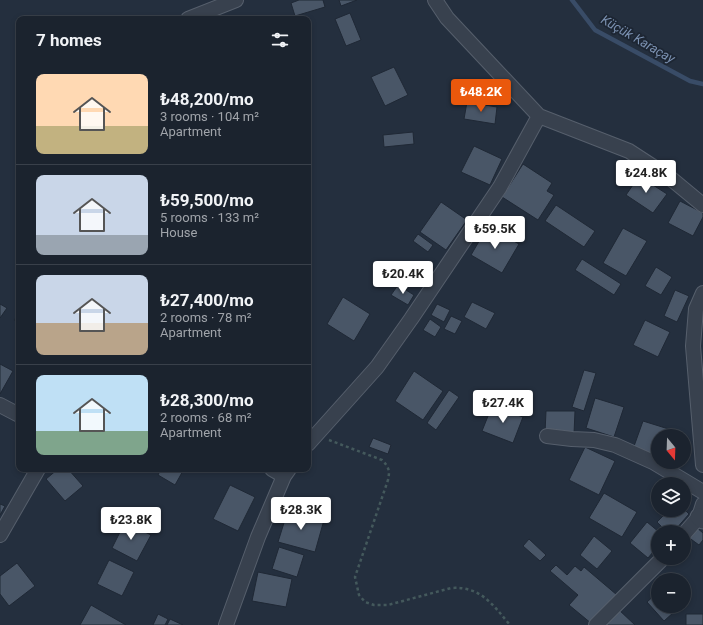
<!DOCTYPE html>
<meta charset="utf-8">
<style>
body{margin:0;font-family:Roboto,sans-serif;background:#242b36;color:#f1f3f6;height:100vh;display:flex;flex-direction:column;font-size:15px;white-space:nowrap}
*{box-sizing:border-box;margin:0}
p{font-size:13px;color:#a0a4aa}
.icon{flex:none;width:22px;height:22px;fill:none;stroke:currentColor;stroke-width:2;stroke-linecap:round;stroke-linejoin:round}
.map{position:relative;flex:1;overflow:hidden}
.side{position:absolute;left:16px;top:16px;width:295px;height:456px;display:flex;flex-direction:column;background:#1b232e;border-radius:8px;box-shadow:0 2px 6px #0003,0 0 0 1px #39404a}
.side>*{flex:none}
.needle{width:26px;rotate:161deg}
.buttons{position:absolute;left:651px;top:429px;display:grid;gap:8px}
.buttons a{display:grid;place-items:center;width:40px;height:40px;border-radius:50%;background:#1b232e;box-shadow:0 2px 6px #0003,0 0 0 1px #39404a;font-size:20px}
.price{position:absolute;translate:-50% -34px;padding:0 9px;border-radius:4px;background:#fff;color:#222;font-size:13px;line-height:26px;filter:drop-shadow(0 1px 2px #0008)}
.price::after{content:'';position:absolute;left:50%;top:24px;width:12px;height:9px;margin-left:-6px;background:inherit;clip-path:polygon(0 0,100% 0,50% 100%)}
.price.on{background:#ea580c;color:#fff}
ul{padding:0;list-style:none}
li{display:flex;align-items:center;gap:12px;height:100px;padding:0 20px}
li+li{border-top:1px solid #39404a}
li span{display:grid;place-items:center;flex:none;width:112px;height:80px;border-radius:8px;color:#555}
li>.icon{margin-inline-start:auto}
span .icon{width:48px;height:48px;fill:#fffc;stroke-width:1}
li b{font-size:17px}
h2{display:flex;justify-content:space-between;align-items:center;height:48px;padding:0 20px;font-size:17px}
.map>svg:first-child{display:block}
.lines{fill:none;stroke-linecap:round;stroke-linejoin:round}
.stream{stroke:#394c67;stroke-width:4.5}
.building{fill:#495667;stroke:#1f2835}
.minor-casing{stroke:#565f6c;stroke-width:16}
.tertiary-casing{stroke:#565f6c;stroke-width:19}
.path{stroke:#44595c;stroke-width:2.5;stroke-dasharray:3 3;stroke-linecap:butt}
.minor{stroke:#38414e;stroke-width:14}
.tertiary{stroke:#38414e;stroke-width:17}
.labels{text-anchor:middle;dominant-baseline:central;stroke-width:3.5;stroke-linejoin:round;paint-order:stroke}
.water-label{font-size:13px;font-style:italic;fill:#7b91b1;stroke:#1d2633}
</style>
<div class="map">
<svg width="703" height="625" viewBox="0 0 703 625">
<rect width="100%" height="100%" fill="#242f3e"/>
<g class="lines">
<path class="stream" d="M572,0l23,30 95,51 13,3"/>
</g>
<path class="building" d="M299,0h24l2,7 -30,9 -4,-13z
M339,0h18l-16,6z
M350,13l11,27 -15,6 -11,-27z
M394,67l14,28 -23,11 -14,-29z
M467,102l30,5 -2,17 -31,-5z
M413,132l1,12 -30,3 -1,-12z
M474,146l28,13 -12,26 -29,-13z
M523,164l29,19 -5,8 7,4 -16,25 -36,-23z
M639,176l28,18 -14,19 -27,-18z
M680,201l23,12v4l-10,19 -25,-13z
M441,202l26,18 -21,30 -26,-18z
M556,205l39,26 -11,16 -39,-26z
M488,226l31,18 -17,29 -31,-18z
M623,228l24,13 -21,35 -23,-13z
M418,234l15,11 -5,7 -15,-11z
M582,259l39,25 -7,11 -39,-25z
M656,267l16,10 -11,18 -16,-9z
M398,285l16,10 -6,10 -17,-10z
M675,290l14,6 -12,26 -13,-6z
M343,297l27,17 -16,27 -27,-17z
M472,302l23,11 -9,16 -22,-12z
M0,304l7,4 -7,10z
M437,304l13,6 -6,12 -13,-7z
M19,314v10l-5,-4z
M451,316l11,5 -7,13 -11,-5z
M430,319l11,8 -6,10 -12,-7z
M645,320l25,12 -12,25 -25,-12z
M0,364l13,7 -13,23z
M584,370l12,3 -12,38 -12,-4z
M414,371l29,20 -20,29 -28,-19z
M449,390l10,7 -23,33 -9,-7z
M595,398l29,9 -10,30 -28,-9z
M492,406l31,11 -10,26 -31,-12z
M546,411h29l-1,23 -29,-1z
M643,421l32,10 -2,5h-15v21l-25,-8z
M373,438l18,7 -3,9 -19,-7z
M585,447l30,14 -16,34 -30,-15z
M58,469h10l15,17 -18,15 -19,-22z
M161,469h23l-9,16 -17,-10z
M230,485l25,12 -17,34 -25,-12z
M684,491l8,7 -8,9z
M604,493l33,19 -15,25 -33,-19z
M0,504l5,2 -5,9z
M684,509l5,5 -14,16 -6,-5 -4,5 -8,-8 7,-7 -5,-5h25z
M288,510l36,10 -9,32 -37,-10z
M125,522l26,13 -14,26 -25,-13z
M647,522l12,10h-1v14l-10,12 -18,-15z
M696,527l7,6v7l-4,5 -11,-8z
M594,536l18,15 -15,18 -17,-14z
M529,539l17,16 -6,6 -17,-15z
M279,547l25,8 -7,22 -25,-8z
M109,560l25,12 -12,24 -25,-12z
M17,563l18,23 -26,20 -9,-12v-18z
M556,565l11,10 8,-9 6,5 3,-4 33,28 -25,29 -23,-19 9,-10 -28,-24z
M258,572l34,7 -6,28 -34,-6z
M657,593l1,13h11l5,6 -10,9 -17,-19z
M91,605l35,20h-46z
M618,609l17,16h-32z
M158,614l10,5 -3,6h-12z
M686,614h17v11h-17z
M170,619l13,6h-16z"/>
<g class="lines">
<defs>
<path id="minor" d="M435,0l12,18 92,98 90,35 40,26 34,28
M188,19l48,-19
M703,293l-7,16 -3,37 10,119
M0,405l19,10
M547,436l25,3 22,1 21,5 38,17 50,30
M308,444l69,-77 34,-48 89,-132 39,-71
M272,469l12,7
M684,534l15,-17 4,-13
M0,535l38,-66
M226,625l32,-88 26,-61 5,-7
M596,625l67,-67"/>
<path id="tertiary" d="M699,517l4,3"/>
</defs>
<use href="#minor" class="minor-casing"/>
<use href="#tertiary" class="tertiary-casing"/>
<path class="path" d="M329,440l53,20c7,7 8,11 6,20l-33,97 4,18 6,7 9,3h14l63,-17c30,-2 42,17 59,37"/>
<use href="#minor" class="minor"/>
<use href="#tertiary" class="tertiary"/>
</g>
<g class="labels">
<g class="water-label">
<text transform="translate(638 39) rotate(30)">Küçük Karaçay</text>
</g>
</g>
</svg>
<div class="buttons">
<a><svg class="needle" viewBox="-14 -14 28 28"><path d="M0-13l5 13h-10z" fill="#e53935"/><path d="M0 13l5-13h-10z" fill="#a0a4aa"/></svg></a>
<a><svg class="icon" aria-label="layers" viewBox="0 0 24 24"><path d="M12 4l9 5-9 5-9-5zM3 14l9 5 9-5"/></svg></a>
<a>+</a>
<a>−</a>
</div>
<b class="price on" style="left:481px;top:113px">₺48.2K</b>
<b class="price" style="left:646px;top:194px">₺24.8K</b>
<b class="price" style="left:495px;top:250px">₺59.5K</b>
<b class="price" style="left:403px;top:295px">₺20.4K</b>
<b class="price" style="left:503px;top:424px">₺27.4K</b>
<b class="price" style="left:301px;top:531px">₺28.3K</b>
<b class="price" style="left:131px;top:541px">₺23.8K</b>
<section class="side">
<h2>7 homes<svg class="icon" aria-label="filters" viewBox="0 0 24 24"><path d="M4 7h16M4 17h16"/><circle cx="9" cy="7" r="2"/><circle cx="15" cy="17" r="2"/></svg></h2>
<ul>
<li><span style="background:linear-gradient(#ffd9b3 65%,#c2b280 0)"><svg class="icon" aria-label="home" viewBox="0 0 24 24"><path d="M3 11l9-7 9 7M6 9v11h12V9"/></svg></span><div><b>₺48,200/mo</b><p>3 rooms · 104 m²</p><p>Apartment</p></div></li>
<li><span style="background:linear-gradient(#c9d6e8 75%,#9aa5b1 0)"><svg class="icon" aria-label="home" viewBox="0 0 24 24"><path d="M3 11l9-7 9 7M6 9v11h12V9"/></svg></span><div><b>₺59,500/mo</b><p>5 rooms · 133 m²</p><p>House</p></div></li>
<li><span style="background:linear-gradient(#c9d6e8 60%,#b9a48a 0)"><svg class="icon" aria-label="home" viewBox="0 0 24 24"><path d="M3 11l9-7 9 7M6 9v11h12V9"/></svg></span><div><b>₺27,400/mo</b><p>2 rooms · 78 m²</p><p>Apartment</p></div></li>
<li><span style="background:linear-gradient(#bfe0f5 70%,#7fa58c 0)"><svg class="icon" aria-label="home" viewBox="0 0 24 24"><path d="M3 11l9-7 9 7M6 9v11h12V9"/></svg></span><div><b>₺28,300/mo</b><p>2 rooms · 68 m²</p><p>Apartment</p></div></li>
</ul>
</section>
</div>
